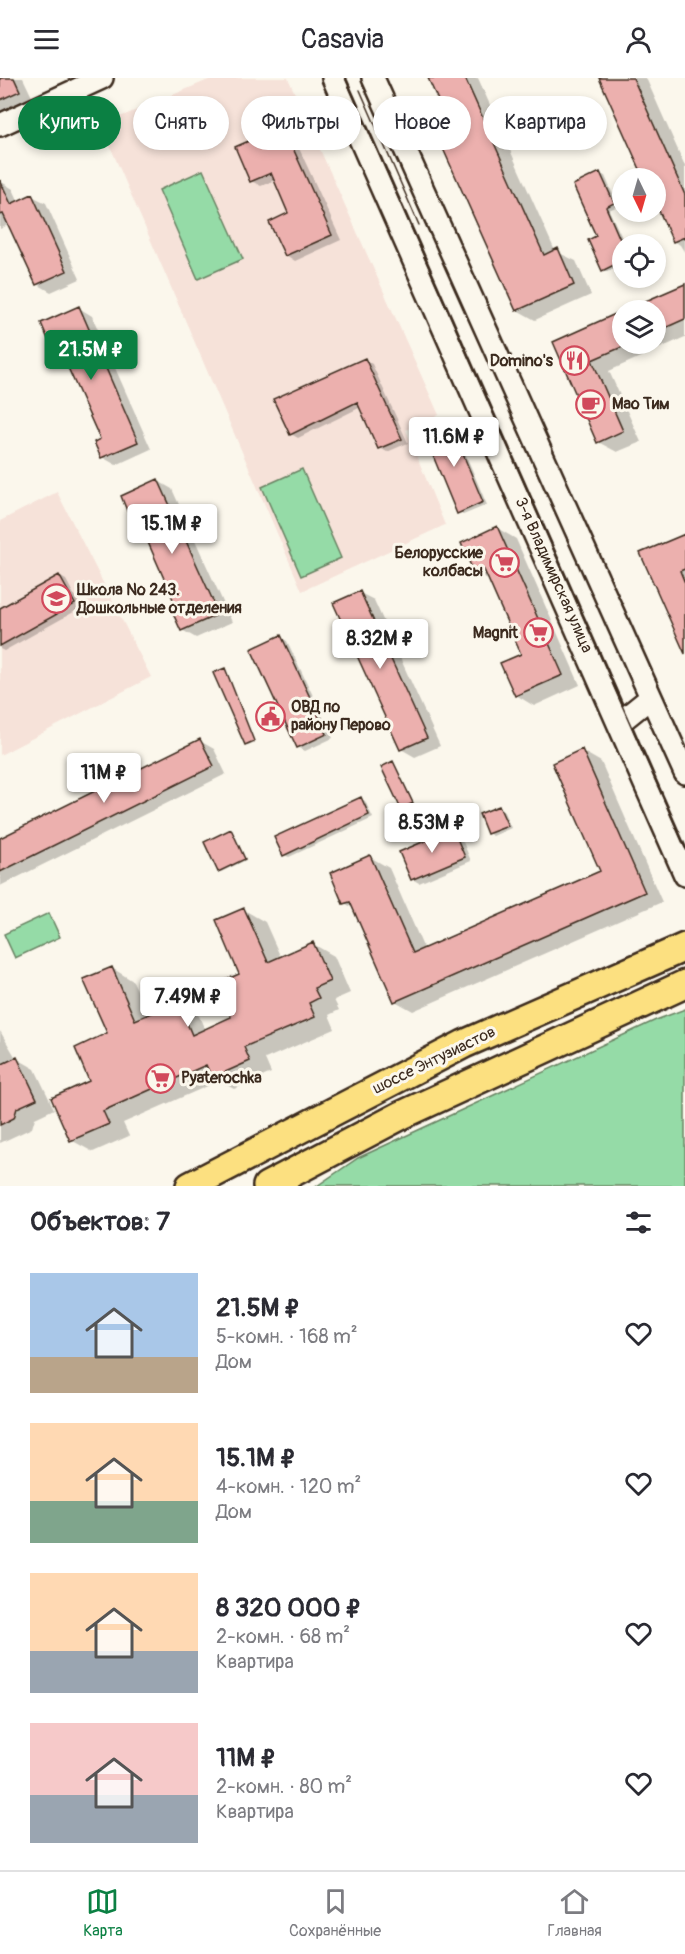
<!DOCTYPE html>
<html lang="ru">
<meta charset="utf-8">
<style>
body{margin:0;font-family:Pangolin,sans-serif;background:#f7f7f7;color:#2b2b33;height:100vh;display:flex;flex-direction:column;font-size:22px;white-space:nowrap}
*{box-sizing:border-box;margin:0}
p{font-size:20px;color:#7c7c81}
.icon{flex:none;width:33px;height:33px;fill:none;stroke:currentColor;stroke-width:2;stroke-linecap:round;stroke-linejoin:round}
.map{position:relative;height:1108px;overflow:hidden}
.drawer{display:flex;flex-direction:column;background:#fff;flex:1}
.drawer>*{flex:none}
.banner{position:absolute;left:18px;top:18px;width:650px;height:54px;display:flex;gap:12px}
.needle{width:39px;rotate:175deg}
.buttons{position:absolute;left:612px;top:90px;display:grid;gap:12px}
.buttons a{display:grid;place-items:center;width:54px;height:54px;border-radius:50%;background:#fff;box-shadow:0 3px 9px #0003;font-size:30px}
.price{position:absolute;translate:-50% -51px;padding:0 14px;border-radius:6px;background:#fff;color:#222;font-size:20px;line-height:39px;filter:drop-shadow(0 2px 3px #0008)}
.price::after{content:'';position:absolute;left:50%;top:36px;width:18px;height:14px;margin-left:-9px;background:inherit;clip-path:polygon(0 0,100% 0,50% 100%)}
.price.current{background:#0b8043;color:#fff}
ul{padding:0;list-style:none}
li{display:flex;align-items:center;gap:18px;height:150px;padding:0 30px}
li span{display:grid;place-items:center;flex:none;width:168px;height:120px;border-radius:0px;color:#555}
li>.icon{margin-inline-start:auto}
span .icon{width:72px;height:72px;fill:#fffc;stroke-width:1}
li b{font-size:26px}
h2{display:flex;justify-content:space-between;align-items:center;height:72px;padding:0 30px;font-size:26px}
.pill{padding:0 21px;border-radius:27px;background:#fff;box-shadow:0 3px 9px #0003;font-size:21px;line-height:54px}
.pill.current{background:#0b8043;color:#fff}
header{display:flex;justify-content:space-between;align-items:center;height:78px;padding:0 30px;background:#fff;font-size:27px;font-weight:600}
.dock{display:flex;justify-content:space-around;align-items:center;height:84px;border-top:2px solid #e1e1e2;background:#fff;font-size:16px;color:#7c7c81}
.dock a{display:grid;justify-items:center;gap:3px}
.dock .current{color:#0b8043}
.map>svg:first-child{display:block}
.built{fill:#f6e2d9}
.green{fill:#95dba7;stroke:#688262;stroke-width:1.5}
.shadow{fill:#0003}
.building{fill:#ecb0ae;stroke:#3b2a1e;stroke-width:1.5}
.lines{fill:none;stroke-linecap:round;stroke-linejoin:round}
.minor-casing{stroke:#3b2a1e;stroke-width:26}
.major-casing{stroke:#3b2a1e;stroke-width:32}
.minor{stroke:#fbf7ec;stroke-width:21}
.major{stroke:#fce080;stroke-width:27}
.tram{stroke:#3b2a1e;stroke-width:1.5}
.labels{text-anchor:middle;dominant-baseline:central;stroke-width:6;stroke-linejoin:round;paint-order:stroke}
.poi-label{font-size:16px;font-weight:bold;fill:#3b2a1e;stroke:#fbf7ec;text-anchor:start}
.street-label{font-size:16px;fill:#3b2a1e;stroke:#fbf7ec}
</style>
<header><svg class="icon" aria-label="menu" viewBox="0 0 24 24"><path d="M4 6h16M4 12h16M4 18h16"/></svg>Casavia<svg class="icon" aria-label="person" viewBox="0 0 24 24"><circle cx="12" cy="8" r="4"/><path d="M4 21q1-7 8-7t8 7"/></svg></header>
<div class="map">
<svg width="685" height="1108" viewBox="0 0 685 1108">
<rect width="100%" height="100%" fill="#fbf7ec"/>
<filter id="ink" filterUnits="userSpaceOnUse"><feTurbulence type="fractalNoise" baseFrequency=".0167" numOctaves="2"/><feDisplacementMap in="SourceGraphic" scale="12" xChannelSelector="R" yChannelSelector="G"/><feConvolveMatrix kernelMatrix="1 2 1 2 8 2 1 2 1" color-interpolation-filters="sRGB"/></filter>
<g filter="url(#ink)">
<path class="built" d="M213,0h75l151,337 -33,15 39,95 -143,66 -201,-466z
M57,414l94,185 -151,78v-234z"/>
<path class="green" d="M203,92l40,89 -45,20 -39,-89z
M302,391l39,89 -40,18 -39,-89z
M49,835l11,24 -45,21 -11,-24z
M685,931v177h-368l41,-28 298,-138z"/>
<path class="shadow" d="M0,0h23l10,21 -33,15z
M429,0h49l77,173 21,10 15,34 -56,25 -18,-10 -65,-182z
M601,0h45l39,88v87l-5,-8 -6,-4 -18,-40v-23h-10z
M283,49l9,6 49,107 -46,21 -9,-6 4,-41 -15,-34 -14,6 -10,-5z
M600,96l5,2 13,30 -9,4 16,34h-3v21l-15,7 -4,-2 -5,-33z
M0,103l13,8 6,13 13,-6 14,7 34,76 -29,13 -14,-8 -27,-60 -10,5z
M685,207v52l-76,34 32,71 -24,10 -19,-10 -43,-99 67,-30v31h34v-34h-28z
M79,230l13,8 59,133 -35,16 -14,-8v-17l-41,-92 -10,-5z
M365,282l7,4 36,79 -21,9 -7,-4 -19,-41 -63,31 -7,-4z
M450,347l4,2 33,78 -24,10 -5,-3z
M158,403l14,8 60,133 -36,16 -14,-8 -4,-23 -37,-85 -10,-6z
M497,450l19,11 64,146 -46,21 -18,-11 7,-40 -33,-74 -14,-9z
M685,457v115l-43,-96z
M59,498l7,4 15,28 -77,43 -4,-2v-39z
M360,515l14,7 66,146 -25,11 -14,-8z
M280,559l7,4 46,97 -28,13 -7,-4z
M225,592l30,72 -7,3 -2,-1z
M200,663l14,8 12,25 -226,112v-46z
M582,673l19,11 61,140 -249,109 -18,-10 -41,-92 -9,-6 25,-46 19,11 35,81 178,-77z
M393,685l21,41 -10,5 -2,-1z
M361,721l4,2 8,17 -84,39 -5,-2z
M499,730l4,2 8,18 -18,8 -5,-3z
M231,753l15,29 -25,12 -2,-1z
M453,753l7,4 11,26 -52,22 -7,-4z
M244,832l21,12 16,36 32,-14 21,12 16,37 -16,7 5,10 -10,5 6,14 -70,30 6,14 -37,16 -15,-8 -96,42 6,13 -36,16 -22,-12 38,-106 3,-66 21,13 16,35 28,-13 22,13 6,14 28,-12 8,-43z
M0,953l16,27 19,11 19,40 -19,9 -3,10 -32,15z"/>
<path class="building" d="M0,0h14l6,13 -20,9z
M428,0h37l79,177 14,-7 16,37 -58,26 -80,-178 14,-6z
M599,0h34l52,117v42l-12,5 -17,-38v-26h-12z
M283,48l49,109 -47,21 -16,-34 19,-9 -17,-40 -21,9 -15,-35z
M600,94l14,31 -8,4 16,37v17l-20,10 -14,-31 8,-4 -23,-51z
M0,102l11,24 21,-10 35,77 -31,14 -33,-71 -3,1z
M685,206v35l-29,13v-22h-31z
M79,228l59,136 -37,16 -7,-16 6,-3 -44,-98 -6,3 -9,-21z
M622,233v36l-30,13 31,71 -26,12 -44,-101z
M365,280l37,81 -24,10 -21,-47 -67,33 -17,-36z
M450,345l33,79 -26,12 -33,-80z
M158,401l61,135 -38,17 -10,-22 5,-3 -40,-91 -6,3 -9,-22z
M497,448l66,149 -48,21 -15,-33 21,-9 -37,-84 -10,3 -13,-30z
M685,456v35l-5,2 5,12v71l-45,-101z
M59,497l16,29 -75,42v-38z
M360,513l67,147 -27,12 -67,-147z
M281,557l46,99 -30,14 -46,-99z
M225,590l29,73 -9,4 -32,-72z
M200,661l14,27 -214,106v-34z
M582,671l63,143 -251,110 -44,-100 -7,2 -13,-31 40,-18 43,98 187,-82 -48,-108z
M393,683l20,42 -12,6 -20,-42z
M361,719l8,18 -86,41 -9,-19z
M499,728l9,20 -21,8 -8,-20z
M231,751l14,30 -27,13 -14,-30z
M453,751l12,28 -54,23 -12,-28z
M244,830l24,54 45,-20 17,39 -16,7 5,10 -10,5 6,14 -71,30 6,14 -38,17 -6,-13 -103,46 6,13 -39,17 -19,-43 38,-17 -14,-33 32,-15 -24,-54 29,-12 23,53 43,-18 14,33 39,-18 -15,-33 23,-10 -23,-54z
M17,979l20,42 -20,9 -3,10 -14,7v-60z"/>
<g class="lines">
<defs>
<path id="minor" d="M333,0l352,797
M373,0l312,695
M0,47l102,-47
M619,645l31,-25"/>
<path id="major" d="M190,1108l274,-142 221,-97
M267,1108l135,-71 283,-131"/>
</defs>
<use href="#minor" class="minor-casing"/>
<use href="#major" class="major-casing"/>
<use href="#minor" class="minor"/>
<use href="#major" class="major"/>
<path class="tram" d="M345,0l340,770
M360,12l59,135"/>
</g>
</g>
<defs>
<symbol id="restaurant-ring" viewBox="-11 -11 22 22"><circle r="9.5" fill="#fbf7ec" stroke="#d1495b" stroke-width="1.5"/><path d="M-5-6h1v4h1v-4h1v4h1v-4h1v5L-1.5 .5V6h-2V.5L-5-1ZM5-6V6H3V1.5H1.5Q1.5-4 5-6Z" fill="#d1495b"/></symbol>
<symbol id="cafe-ring" viewBox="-11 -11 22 22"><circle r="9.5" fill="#fbf7ec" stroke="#d1495b" stroke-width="1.5"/><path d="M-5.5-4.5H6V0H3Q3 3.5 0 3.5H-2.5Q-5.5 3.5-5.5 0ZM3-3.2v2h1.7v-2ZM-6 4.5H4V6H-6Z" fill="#d1495b"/></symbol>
<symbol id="supermarket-ring" viewBox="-11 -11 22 22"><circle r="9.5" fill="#fbf7ec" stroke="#d1495b" stroke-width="1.5"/><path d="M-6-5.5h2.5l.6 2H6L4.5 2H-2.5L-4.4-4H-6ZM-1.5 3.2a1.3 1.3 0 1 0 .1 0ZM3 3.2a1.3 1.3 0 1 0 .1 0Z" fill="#d1495b"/></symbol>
<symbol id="school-ring" viewBox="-11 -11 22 22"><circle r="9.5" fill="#fbf7ec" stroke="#d1495b" stroke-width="1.5"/><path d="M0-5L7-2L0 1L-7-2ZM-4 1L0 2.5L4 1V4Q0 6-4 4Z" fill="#d1495b"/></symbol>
<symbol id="civic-ring" viewBox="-11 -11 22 22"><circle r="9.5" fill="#fbf7ec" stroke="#d1495b" stroke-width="1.5"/><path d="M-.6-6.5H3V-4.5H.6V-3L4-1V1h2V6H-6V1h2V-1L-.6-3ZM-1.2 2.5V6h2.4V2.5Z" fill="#d1495b"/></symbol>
</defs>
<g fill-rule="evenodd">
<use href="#restaurant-ring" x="558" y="266" width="33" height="33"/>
<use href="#cafe-ring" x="574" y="310" width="33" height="33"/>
<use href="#supermarket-ring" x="488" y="468" width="33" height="33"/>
<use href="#school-ring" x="40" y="504" width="33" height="33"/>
<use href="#supermarket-ring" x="522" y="538" width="33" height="33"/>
<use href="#civic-ring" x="254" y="622" width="33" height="33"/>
<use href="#supermarket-ring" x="144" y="984" width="33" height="33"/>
</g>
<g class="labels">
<g class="poi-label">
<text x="553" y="283" text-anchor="end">Domino's</text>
<text x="612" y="326">Мао Тим</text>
<text x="483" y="475" text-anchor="end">Белорусские<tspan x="483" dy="18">колбасы</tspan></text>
<text x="77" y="512">Школа № 243.<tspan x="77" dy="18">Дошкольные отделения</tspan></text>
<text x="518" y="555" text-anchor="end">Magnit</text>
<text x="291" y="629">ОВД по<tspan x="291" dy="18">району Перово</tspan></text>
<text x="181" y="1000">Pyaterochka</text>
</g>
<g class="street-label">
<text transform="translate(554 497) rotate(66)">3-я Владимирская улица</text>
<text transform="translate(434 982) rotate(-26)">шоссе Энтузиастов</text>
</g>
</g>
</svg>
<div class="buttons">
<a><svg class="needle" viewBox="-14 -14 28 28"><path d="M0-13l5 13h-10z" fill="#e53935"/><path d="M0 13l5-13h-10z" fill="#7c7c81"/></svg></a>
<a><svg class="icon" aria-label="locate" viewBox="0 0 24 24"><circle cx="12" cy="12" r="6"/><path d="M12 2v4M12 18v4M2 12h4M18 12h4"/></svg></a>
<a><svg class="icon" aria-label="layers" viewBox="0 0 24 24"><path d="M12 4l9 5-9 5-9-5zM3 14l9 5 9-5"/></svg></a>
</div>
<b class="price current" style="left:91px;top:303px">21.5M ₽</b>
<b class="price" style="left:454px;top:390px">11.6M ₽</b>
<b class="price" style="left:172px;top:477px">15.1M ₽</b>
<b class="price" style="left:380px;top:592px">8.32M ₽</b>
<b class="price" style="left:104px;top:726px">11M ₽</b>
<b class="price" style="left:432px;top:776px">8.53M ₽</b>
<b class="price" style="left:188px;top:950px">7.49M ₽</b>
<div class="banner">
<a class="pill current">Купить</a>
<a class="pill">Снять</a>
<a class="pill">Фильтры</a>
<a class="pill">Новое</a>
<a class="pill">Квартира</a>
</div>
</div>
<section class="drawer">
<h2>Объектов: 7<svg class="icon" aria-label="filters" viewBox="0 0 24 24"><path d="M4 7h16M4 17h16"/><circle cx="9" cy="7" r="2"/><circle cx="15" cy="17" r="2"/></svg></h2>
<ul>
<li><span style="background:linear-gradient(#a9c7e8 70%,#b9a48a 0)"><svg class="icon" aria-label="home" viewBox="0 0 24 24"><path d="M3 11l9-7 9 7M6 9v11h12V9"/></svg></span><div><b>21.5M ₽</b><p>5-комн. · 168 m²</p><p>Дом</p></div><svg class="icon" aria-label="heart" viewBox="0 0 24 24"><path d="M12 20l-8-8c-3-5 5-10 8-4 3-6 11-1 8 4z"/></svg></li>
<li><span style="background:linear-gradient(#ffd9b3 65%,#7fa58c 0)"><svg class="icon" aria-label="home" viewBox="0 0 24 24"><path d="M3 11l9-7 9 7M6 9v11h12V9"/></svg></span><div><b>15.1M ₽</b><p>4-комн. · 120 m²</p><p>Дом</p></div><svg class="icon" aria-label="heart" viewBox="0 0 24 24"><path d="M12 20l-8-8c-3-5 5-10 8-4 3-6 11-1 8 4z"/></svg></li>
<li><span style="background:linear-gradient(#ffd9b3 65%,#9aa5b1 0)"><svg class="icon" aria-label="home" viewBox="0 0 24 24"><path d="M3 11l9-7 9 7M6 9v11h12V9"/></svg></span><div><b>8 320 000 ₽</b><p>2-комн. · 68 m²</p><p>Квартира</p></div><svg class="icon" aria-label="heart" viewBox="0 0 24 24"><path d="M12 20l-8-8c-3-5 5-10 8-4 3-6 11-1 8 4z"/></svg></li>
<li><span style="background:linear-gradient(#f6c9c9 60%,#9aa5b1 0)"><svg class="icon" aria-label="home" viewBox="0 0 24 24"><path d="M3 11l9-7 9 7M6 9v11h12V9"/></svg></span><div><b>11M ₽</b><p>2-комн. · 80 m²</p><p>Квартира</p></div><svg class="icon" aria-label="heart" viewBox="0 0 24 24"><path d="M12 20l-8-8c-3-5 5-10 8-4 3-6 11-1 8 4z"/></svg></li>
</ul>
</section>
<nav class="dock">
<a class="current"><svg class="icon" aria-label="map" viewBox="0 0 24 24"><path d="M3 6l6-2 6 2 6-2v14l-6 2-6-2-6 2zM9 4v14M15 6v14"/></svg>Карта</a>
<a><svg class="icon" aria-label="saved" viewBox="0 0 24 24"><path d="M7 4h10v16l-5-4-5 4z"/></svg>Сохранённые</a>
<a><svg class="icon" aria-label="home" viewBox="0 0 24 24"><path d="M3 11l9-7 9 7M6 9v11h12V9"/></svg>Главная</a>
</nav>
